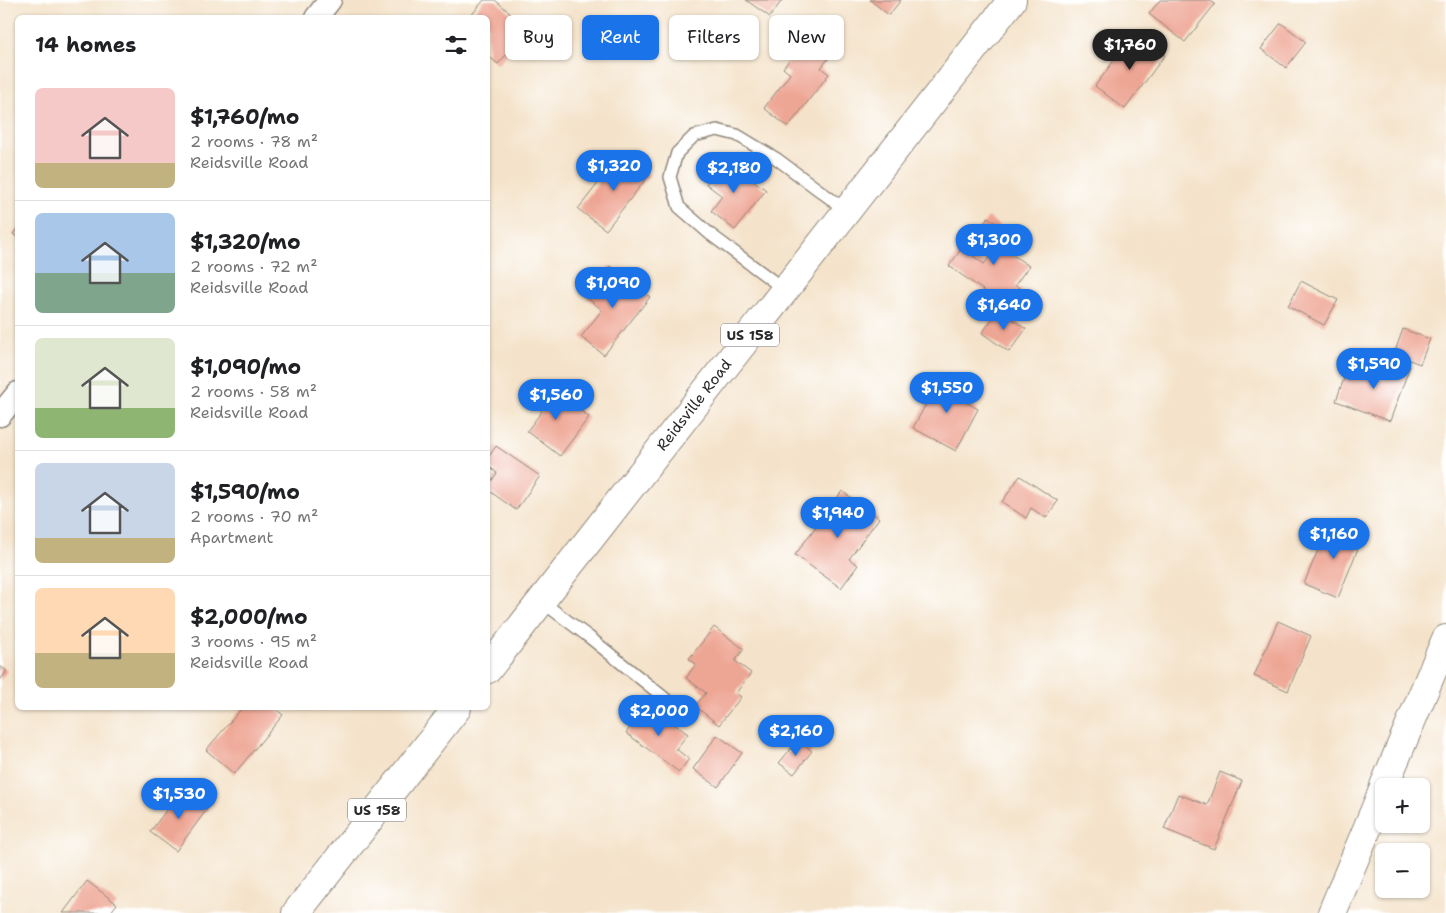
<!DOCTYPE html>
<meta charset="utf-8">
<style>
body{margin:0;font-family:"Shantell Sans",sans-serif;background:#f2f2f2;color:#202124;height:100vh;display:flex;flex-direction:column;font-size:19px;white-space:nowrap}
*{box-sizing:border-box;margin:0}
p{font-size:16px;color:#757577}
.icon{flex:none;width:28px;height:28px;fill:none;stroke:currentColor;stroke-width:2;stroke-linecap:round;stroke-linejoin:round}
.map{position:relative;flex:1;overflow:hidden}
.sheet{position:absolute;left:15px;top:15px;width:475px;height:695px;display:flex;flex-direction:column;background:#fff;border-radius:8px;box-shadow:0 1px 4px #0004}
.sheet>*{flex:none}
.top-card{position:absolute;left:505px;top:15px;width:475px;height:45px;display:flex;gap:10px}
.fabs{position:absolute;left:1375px;top:778px;display:grid;gap:10px}
.fabs a{display:grid;place-items:center;width:55px;height:55px;border-radius:8px;background:#fff;box-shadow:0 1px 4px #0004;font-size:25px}
.price{position:absolute;translate:-50% -42px;padding:0 11px;border-radius:18px;background:#1a73e8;color:#fff;font-size:16px;line-height:32px;filter:drop-shadow(0 1px 2px #0008)}
.price::after{content:'';position:absolute;left:50%;top:30px;width:15px;height:11px;margin-left:-8px;background:inherit;clip-path:polygon(0 0,100% 0,50% 100%)}
.price.on{background:#222;color:#fff}
ul{padding:0;list-style:none}
li{display:flex;align-items:center;gap:15px;height:125px;padding:0 20px}
li+li{border-top:1px solid #e0e0e0}
li span{display:grid;place-items:center;flex:none;width:140px;height:100px;border-radius:8px;color:#555}
li>.icon{margin-inline-start:auto}
span .icon{width:60px;height:60px;fill:#fffc;stroke-width:1}
li b{font-size:21px}
h2{display:flex;justify-content:space-between;align-items:center;height:60px;padding:0 20px;font-size:21px}
.tag{padding:0 18px;border-radius:8px;background:#fff;box-shadow:0 1px 4px #0004;font-size:18px;line-height:45px}
.tag.on{background:#1a73e8;color:#fff}
.map>svg:first-child{display:block}
.building{fill:#eea694}
.lines{fill:none;stroke-linecap:round;stroke-linejoin:round}
.service-casing{stroke:#90877a;stroke-width:14}
.minor-casing{stroke:#90877a;stroke-width:25}
.tertiary-casing{stroke:#90877a;stroke-width:30}
.trunk-casing{stroke:#90877a;stroke-width:30}
.service{stroke:#fff;stroke-width:11}
.minor{stroke:#fff;stroke-width:22}
.tertiary{stroke:#fff;stroke-width:28}
.trunk{stroke:#fff;stroke-width:28}
.labels{text-anchor:middle;dominant-baseline:central;stroke-width:4.5;stroke-linejoin:round;paint-order:stroke}
.shield{fill:#fff;stroke:#6b6b6b;stroke-width:1}
.shield-label{font-size:14px;font-weight:bold;fill:#2b2b2b}
.street-label{font-size:15px;fill:#2b2b2b;stroke:#fff}
</style>
<div class="map">
<svg width="1446" height="913" viewBox="0 0 1446 913">
<rect width="100%" height="100%" fill="#fff"/>
<filter id="ink" filterUnits="userSpaceOnUse"><feTurbulence type="fractalNoise" baseFrequency=".02" numOctaves="2"/><feDisplacementMap in="SourceGraphic" scale="10" xChannelSelector="R" yChannelSelector="G"/><feConvolveMatrix kernelMatrix="1 2 1 2 8 2 1 2 1" color-interpolation-filters="sRGB"/></filter>
<filter id="wash" filterUnits="userSpaceOnUse"><feTurbulence type="fractalNoise" baseFrequency=".0096" numOctaves="4" result="noise"/><feDisplacementMap in="SourceGraphic" scale="20" xChannelSelector="R" yChannelSelector="G"/><feGaussianBlur stdDeviation="1.12" result="paint"/><feColorMatrix in="noise" values="0 0 0 0 0 0 0 0 0 0 0 0 0 0 0 0 0 1.4 0 .05"/><feComposite in="paint" operator="in"/></filter>
<g filter="url(#wash)">
<rect width="100%" height="100%" fill="#f4e3ca"/>
<g id="blocks">
<path class="building" d="M484,0h11l34,29 -31,35 -10,-8v-38h-19z
M746,0h36l-12,17z
M870,0h31l-12,15z
M1160,0h49l6,4 -30,38 -36,-28z
M1281,23l25,19 -20,26 -25,-19z
M811,32l24,18 -14,18 8,6 -41,53 -24,-19 26,-34 -7,-6z
M1135,32l30,23 -40,54 -30,-23z
M622,153l27,22 -43,55 -28,-21z
M726,159l40,31 -31,40 -24,-19 11,-15 -16,-12z
M988,217l28,21 -9,13 22,15 -14,19 8,6 -13,18 -61,-43 13,-18 22,16 12,-16 -20,-14z
M18,227v11l-5,-4z
M610,266l40,31 -46,58 -23,-18 21,-27 -16,-13z
M1301,281l37,19 -14,25 -36,-19z
M999,310l27,19 -17,23 -27,-19z
M1403,329l27,10 -10,25 -26,-10z
M1392,359l18,7 -20,55 -54,-20 12,-34 36,13z
M943,373l24,13 -7,13 18,10 -22,42 -43,-23z
M547,385l42,32 -29,39 -33,-25 15,-20 -9,-7z
M496,446l44,30 -24,34 -28,-20v-4l9,-13 -9,-7v-8z
M1020,476l38,25 -12,17 -15,-10 -5,10 -24,-16z
M842,491l37,27 -30,41 9,6 -17,23 -46,-33z
M1329,523l34,13 -25,62 -34,-14z
M1278,621l33,15 -23,55 -34,-15z
M714,627l30,22 -9,12 16,12 -15,20 5,4 -22,28 -24,-19 11,-13 -20,-15 10,-14 -7,-5z
M0,666l7,5 -7,9z
M647,704l41,30 -12,15 13,10 -10,13 -53,-39z
M242,708h32l9,7 -49,59 -28,-24z
M717,735l25,18 -24,34 -25,-18z
M798,740l14,11 -18,23 -15,-11z
M1220,772l22,9 -28,68 -50,-20 14,-35 29,11z
M182,789l26,19 -32,43 -26,-19z
M87,881l30,23 -7,9h-47z"/>
</g>
</g>
<g filter="url(#ink)">
<use href="#blocks" fill-opacity="0" stroke="#90877a" stroke-width="1"/>
<g class="lines">
<defs>
<path id="service" d="M785,290l-75,-56 -31,-27 -9,-30 7,-24 17,-17 23,-6 20,5 40,24 70,52
M541,601l48,36 88,71"/>
<path id="minor" d="M316,18l14,-18
M0,415l18,-22"/>
<path id="tertiary" d="M1384,786l62,-147
M1332,913l52,-125"/>
<path id="trunk" d="M488,669l524,-669
M296,913l161,-205"/>
</defs>
<use href="#service" class="service-casing"/>
<use href="#minor" class="minor-casing"/>
<use href="#tertiary" class="tertiary-casing"/>
<use href="#trunk" class="trunk-casing"/>
<use href="#service" class="service"/>
<use href="#minor" class="minor"/>
<use href="#tertiary" class="tertiary"/>
<use href="#trunk" class="trunk"/>
</g>
</g>
<g class="labels">
<g class="shield">
<rect x="721" y="323.5" width="58" height="23" rx="4"/>
<rect x="348" y="798.5" width="58" height="23" rx="4"/>
</g>
<g class="shield-label">
<text x="750" y="335">US 158</text>
<text x="377" y="810">US 158</text>
</g>
<g class="street-label">
<text transform="translate(694 405) rotate(-52)">Reidsville Road</text>
</g>
</g>
</svg>
<div class="fabs">
<a>+</a>
<a>−</a>
</div>
<b class="price on" style="left:1130px;top:71px">$1,760</b>
<b class="price" style="left:614px;top:192px">$1,320</b>
<b class="price" style="left:734px;top:194px">$2,180</b>
<b class="price" style="left:994px;top:266px">$1,300</b>
<b class="price" style="left:613px;top:309px">$1,090</b>
<b class="price" style="left:1004px;top:331px">$1,640</b>
<b class="price" style="left:1374px;top:390px">$1,590</b>
<b class="price" style="left:947px;top:414px">$1,550</b>
<b class="price" style="left:556px;top:421px">$1,560</b>
<b class="price" style="left:838px;top:539px">$1,940</b>
<b class="price" style="left:1334px;top:560px">$1,160</b>
<b class="price" style="left:659px;top:737px">$2,000</b>
<b class="price" style="left:796px;top:757px">$2,160</b>
<b class="price" style="left:179px;top:820px">$1,530</b>
<div class="top-card">
<a class="tag">Buy</a>
<a class="tag on">Rent</a>
<a class="tag">Filters</a>
<a class="tag">New</a>
</div>
<section class="sheet">
<h2>14 homes<svg class="icon" aria-label="filters" viewBox="0 0 24 24"><path d="M4 7h16M4 17h16"/><circle cx="9" cy="7" r="2"/><circle cx="15" cy="17" r="2"/></svg></h2>
<ul>
<li><span style="background:linear-gradient(#f6c9c9 75%,#c2b280 0)"><svg class="icon" aria-label="home" viewBox="0 0 24 24"><path d="M3 11l9-7 9 7M6 9v11h12V9"/></svg></span><div><b>$1,760/mo</b><p>2 rooms · 78 m²</p><p>Reidsville Road</p></div></li>
<li><span style="background:linear-gradient(#a9c7e8 60%,#7fa58c 0)"><svg class="icon" aria-label="home" viewBox="0 0 24 24"><path d="M3 11l9-7 9 7M6 9v11h12V9"/></svg></span><div><b>$1,320/mo</b><p>2 rooms · 72 m²</p><p>Reidsville Road</p></div></li>
<li><span style="background:linear-gradient(#dfe7d0 70%,#8fb573 0)"><svg class="icon" aria-label="home" viewBox="0 0 24 24"><path d="M3 11l9-7 9 7M6 9v11h12V9"/></svg></span><div><b>$1,090/mo</b><p>2 rooms · 58 m²</p><p>Reidsville Road</p></div></li>
<li><span style="background:linear-gradient(#c9d6e8 75%,#c2b280 0)"><svg class="icon" aria-label="home" viewBox="0 0 24 24"><path d="M3 11l9-7 9 7M6 9v11h12V9"/></svg></span><div><b>$1,590/mo</b><p>2 rooms · 70 m²</p><p>Apartment</p></div></li>
<li><span style="background:linear-gradient(#ffd9b3 65%,#c2b280 0)"><svg class="icon" aria-label="home" viewBox="0 0 24 24"><path d="M3 11l9-7 9 7M6 9v11h12V9"/></svg></span><div><b>$2,000/mo</b><p>3 rooms · 95 m²</p><p>Reidsville Road</p></div></li>
</ul>
</section>
</div>
